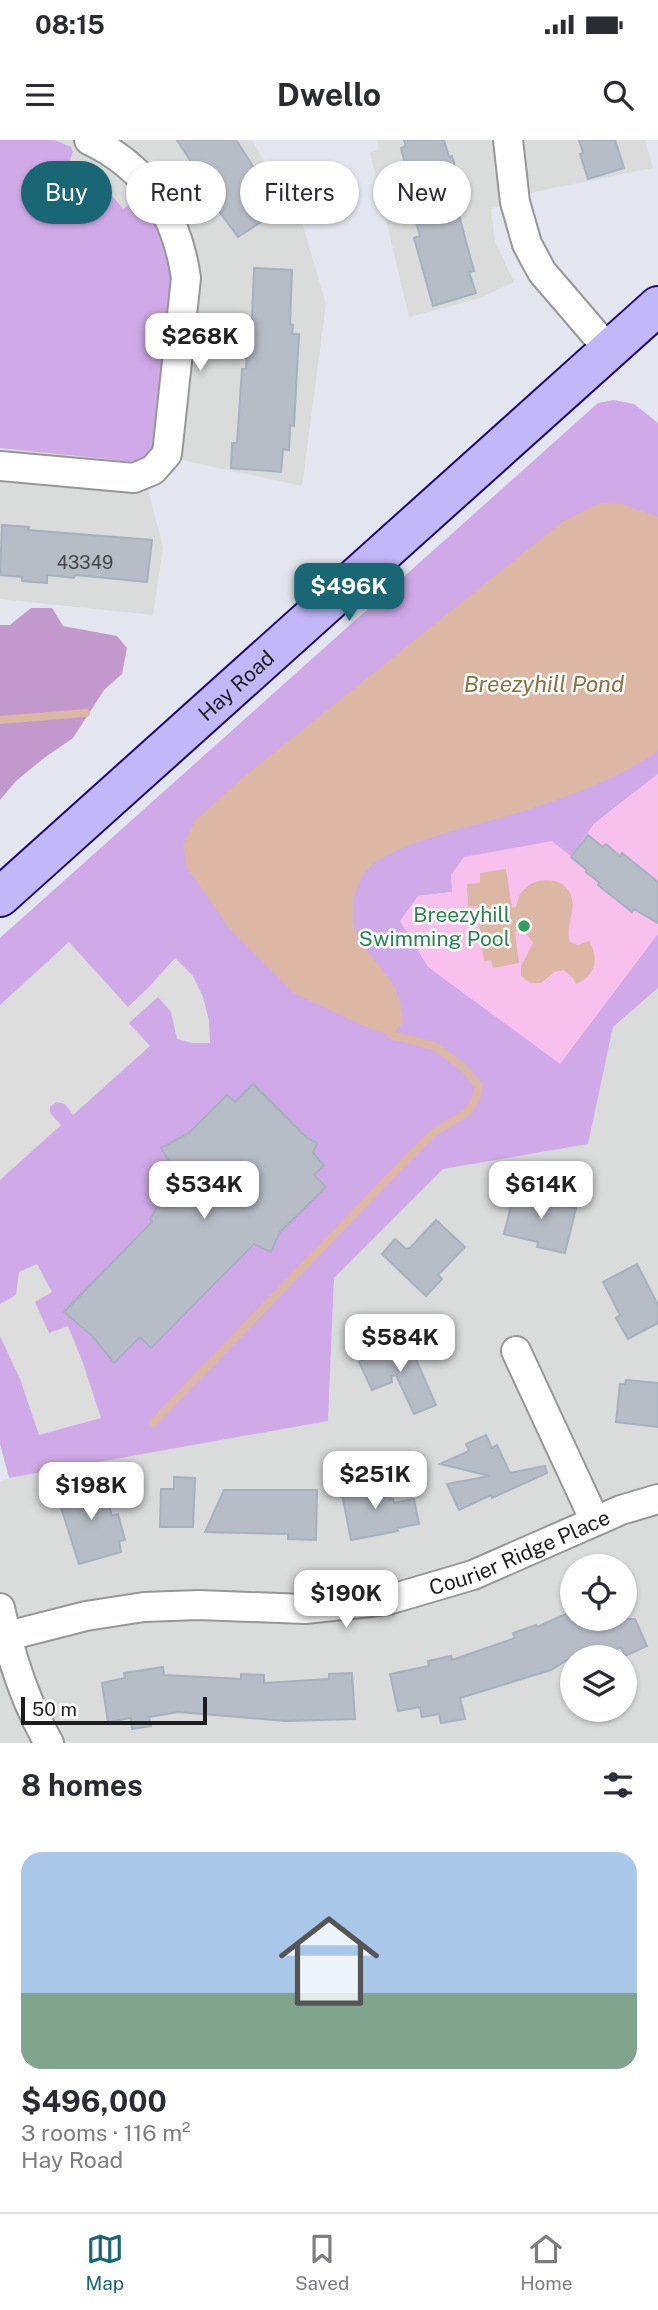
<!DOCTYPE html>
<meta charset="utf-8">
<style>
body{margin:0;font-family:"Public Sans",sans-serif;background:#f7f7f7;color:#2b2b33;height:100vh;display:flex;flex-direction:column;font-size:26px;white-space:nowrap}
*{box-sizing:border-box;margin:0}
p{font-size:23px;color:#7c7c81}
.icon{flex:none;width:38px;height:38px;fill:none;stroke:currentColor;stroke-width:2;stroke-linecap:round;stroke-linejoin:round}
.map{position:relative;height:1603px;overflow:hidden}
.drawer{display:flex;flex-direction:column;background:#fff;flex:1}
.drawer>*{flex:none}
.hud{position:absolute;left:21px;top:21px;width:616px;height:63px;display:flex;gap:14px}
.buttons{position:absolute;left:560px;top:1414px;display:grid;gap:14px}
.buttons a{display:grid;place-items:center;width:77px;height:77px;border-radius:50%;background:#fff;box-shadow:0 2px 5px #0004;font-size:35px}
.scale{position:absolute;left:21px;bottom:18px;width:186px;box-sizing:border-box;padding-left:7px;border:4px solid #1d1d1d;border-top:0;font-size:19px;line-height:24px;white-space:nowrap;color:#1d1d1d;-webkit-text-stroke:5px #fff;paint-order:stroke}
.price{position:absolute;translate:-50% -60px;padding:0 16px;border-radius:14px;background:#fff;color:#222;font-size:23px;line-height:46px;filter:drop-shadow(0 2px 4px #0008)}
.price::after{content:'';position:absolute;left:50%;top:42px;width:21px;height:16px;margin-left:-10px;background:inherit;clip-path:polygon(0 0,100% 0,50% 100%)}
.price.on{background:#196775;color:#fff}
ul{padding:0;list-style:none}
li{display:grid;align-content:center;gap:14px;height:371px;padding:0 21px}
li+li{border-top:2px solid #e1e1e2}
li span{display:grid;place-items:center;height:217px;border-radius:21px;color:#555}
li>.icon{margin-inline-start:auto}
span .icon{width:126px;height:126px;fill:#fffc;stroke-width:1}
li b{font-size:30px}
h2{display:flex;justify-content:space-between;align-items:center;height:84px;padding:0 21px;font-size:30px}
.tag{padding:0 24px;border-radius:32px;background:#fff;box-shadow:0 2px 5px #0004;font-size:24px;line-height:63px}
.tag.on{background:#196775;color:#fff}
.status{display:flex;justify-content:space-between;align-items:center;height:49px;padding:0 35px;background:#fff;direction:ltr}
.status svg{height:19px;fill:currentColor}
header{display:flex;justify-content:space-between;align-items:center;height:91px;padding:0 21px;background:#fff;font-size:32px;font-weight:700}
.tab-bar{display:flex;justify-content:space-around;align-items:center;height:98px;border-top:2px solid #e1e1e2;background:#fff;font-size:19px;color:#7c7c81}
.tab-bar a{display:grid;justify-items:center;gap:4px}
.tab-bar .on{color:#196775}
.map>svg:first-child{display:block}
.residential{fill:#dadbdb;fill-rule:evenodd}
.grass{fill:#d0a9e8}
.forest{fill:#c398cd}
.park{fill:#f8c0ed}
.parking{fill:#ddd}
.water{fill:#dbb7a4}
.lines{fill:none;stroke-linecap:round;stroke-linejoin:round}
.stream{stroke:#dbb7a4;stroke-width:8}
.building{fill:#b7bdc6;stroke:#a6b1bf;stroke-width:2}
.street-casing{stroke:#979797;stroke-width:32}
.secondary-casing{stroke:#1e0771;stroke-width:42}
.street{stroke:#fff;stroke-width:28}
.secondary{stroke:#c2b7f8;stroke-width:38}
.leisure-dot{fill:#2e9e5b;stroke:#fff;stroke-width:2.5}
.labels{text-anchor:middle;dominant-baseline:central;stroke-width:5;stroke-linejoin:round;paint-order:stroke}
.number-label{font-size:18px;fill:#444547}
.street-label{font-size:21px;fill:#1d1d1d;stroke:#fff}
.leisure-label{font-size:21px;fill:#27864d;stroke:#fff;text-anchor:end}
.water-label{font-size:23px;font-style:italic;fill:#8c6f40;stroke:#fff}
</style>
<div class="status"><b>08:15</b><svg viewBox="0 0 49 12"><path d="M0 12V9h3v3zM5 12V6h3v6zM10 12V3h3v9zM15 12V0h3v12zM26 1h20v11H26zM47 4h2v5h-2z"/></svg></div>
<header><svg class="icon" aria-label="menu" viewBox="0 0 24 24"><path d="M4 6h16M4 12h16M4 18h16"/></svg>Dwello<svg class="icon" aria-label="search" viewBox="0 0 24 24"><circle cx="10" cy="10" r="6"/><path d="M15 15l6 6"/></svg></header>
<div class="map">
<svg width="658" height="1603" viewBox="0 0 658 1603">
<rect width="100%" height="100%" fill="#e3e6ee"/>
<path class="residential" d="M0,0h251l48,72 27,92 -24,182 -120,-26 -35,26 16,61 -10,68 -153,-16z
M377,0h268l8,28 -124,25 -38,16 4,32 19,41 -36,17 -69,18 -39,-164 9,-4z
M658,848v755h-658v-262l27,-7 301,-53 6,-143 109,-109 145,-25 25,-117zM572,1426h53v53h-53zM572,1517h53v53h-53z"/>
<path class="grass" d="M0,0h54l17,7 2,5 -5,13c22,12 39,23 55,44l14,-10 5,-1c21,29 30,62 30,97l-18,153 -7,9 -12,5 -135,-14z
M614,260l20,4 24,19v351l-64,50 -23,33 -118,35 -35,4 240,38v54l-45,39 -25,117 -145,25 -109,109 -6,143 -319,57 -9,-34v-506l598,-535z"/>
<path class="forest" d="M31,468h21l11,18 54,10 10,12 -5,26 -18,16 -31,48 -29,20 -28,23 -16,19v-175h10z"/>
<path class="park" d="M658,634v160l-98,130 -132,-97 -28,-46 18,-25 34,-4 -1,-17 13,-18 88,-16 19,15 23,-32z"/>
<path class="parking" d="M69,802l59,65 21,-20 26,-29 18,18 10,21 6,24 1,22h-18l-15,-4 -6,-27 -13,-15 -29,26 21,23 -77,69 -8,-11 -9,-2 -6,5v6l11,12 -61,55v-175z
M37,1124l15,28 -17,10 14,31 19,-7 15,37 18,55 -62,17 -19,-56 -20,-43v-32l16,-9 3,-23z"/>
<path class="water" d="M599,363l23,1 36,13v234c-39,27 -85,44 -131,59 -39,13 -133,31 -159,59 -12,13 -16,33 -15,50 1,25 31,47 41,68 6,11 8,23 9,36l-12,12 -21,-6 -76,-36 -64,-64 -43,-61 -4,-23 11,-23 47,-43 321,-257z
M506,729l6,39 4,-1c2,-5 2,-11 6,-15 11,-15 39,-17 48,1 8,17 -6,32 0,49l8,3 11,-4c11,18 6,35 -13,43l-3,-6 -9,-8 -10,2 -13,11h-11l-9,-7v-10l12,-23c-5,-7 -8,-14 -18,-11l4,31 -26,5 -2,-8 -7,1 -7,-55 -9,1 -1,-23 13,-1v-10z"/>
<g class="lines">
<path class="stream" d="M0,580l86,-7
M153,1283l255,-265c9,-8 18,-19 28,-27 25,-17 36,-13 43,-45l-15,-18 -29,-22 -44,-11"/>
</g>
<path class="building" d="M177,0h59l39,60 -11,7 6,9 -32,21 -31,-42 4,-2z
M404,0h40l5,17 3,-1 7,24 -5,1 7,22 -5,1 18,67 -5,1 7,21 -43,13 -19,-68 6,-2 -6,-21 4,-2 -17,-65 5,-2z
M579,0h36l9,28 -36,11 -8,-25 3,-1z
M254,128l38,2 -2,54 3,1 -1,9h7l-5,92 -4,-1 -1,25 -6,-1 -2,23 -50,-4 1,-25h5l5,-74h4l1,-25h4z
M2,385l27,2 -1,3 124,10 -5,42 -72,-7 -1,3 -27,-3v8l-25,-2v-4l-22,-2z
M588,695l15,12 3,-3 14,12 2,-3 36,29v41l-24,-14 -2,3 -34,-27 2,-2 -14,-11 1,-2 -16,-13z
M253,944l54,54 10,5 -4,10 11,12 -10,10 12,12 -46,45 -9,20 -17,-8 -103,104 -11,-11 -26,26 -22,-27 -28,-24 88,-90 -2,-3 28,-43 -17,-28 28,-15 38,-38 8,7z
M528,1049l25,5 -2,9 25,5 -11,45 -28,-6 1,-5 -34,-8 9,-37 12,3z
M436,1080l29,27 -27,28 4,4 -16,17 -44,-42 13,-15 11,10 4,-1z
M637,1124l21,41v18l-30,16 -12,-21 4,-3 -17,-33z
M407,1199l29,66 -22,9 -18,-39 -5,1 1,6 -20,8 -13,-28z
M626,1240l32,3v44l-42,-5 4,-38h5z
M486,1295l6,13 5,-3 13,28 35,-7 2,7 -55,25 -1,-3 -32,15 -12,-26 43,-8 -50,-12 29,-13 -3,-7z
M174,1337l21,1 -2,49h-33l1,-38h13z
M102,1339l10,37 6,-2 7,26 -6,1 2,11 -42,12 -23,-72z
M370,1339l4,19 18,-3 -2,5 3,-1 1,4 20,-4 5,25 -22,4 1,3 -47,9 -11,-56z
M224,1350h93l-1,50 -28,-1v-5l-83,-2z
M572,1471v8h63l12,27 -22,10 -4,-9 -23,10 -5,-7 -21,7 -21,13 -91,28 5,21 -24,4 -2,-9 -17,3 -2,-10 -22,4 -8,-37 39,-8 -1,-5 23,-5 1,4 63,-22 -2,-5 23,-8 1,2z
M163,1527l1,8 77,4v-5l23,1v8l65,-4v-5l23,-1 3,46 -69,2 -108,-9 -29,5 2,9 -19,3 -1,-11 -23,4 -6,-39 23,-5 -1,-5z"/>
<g class="lines">
<defs>
<g id="street">
<path d="M508,0l7,62 12,42 15,28 67,78"/>
<path d="M0,326l134,12 19,-8 14,-16 19,-176c-9,-63 -38,-110 -97,-138"/>
<path d="M516,1211l79,170"/>
<path d="M0,1468c10,46 25,94 49,135"/>
<path id="s1" d="M0,1498l86,-22 58,-9 55,-2 106,4 83,-9 85,-25 148,-65 37,-11"/>
</g>
<g id="secondary">
<path id="s2" d="M0,757l658,-591"/>
</g>
</defs>
<use href="#street" class="street-casing"/>
<use href="#secondary" class="secondary-casing"/>
<use href="#street" class="street"/>
<use href="#secondary" class="secondary"/>
</g>
<circle class="leisure-dot" cx="524" cy="786" r="7"/>
<g class="labels">
<g class="number-label">
<text x="85" y="422">43349</text>
</g>
<g class="street-label">
<text stroke="none"><textPath href="#s2" startOffset="317">Hay Road</textPath></text>
<text stroke="none"><textPath href="#s1" startOffset="532">Courier Ridge Place</textPath></text>
</g>
<g class="leisure-label">
<text x="510" y="774">Breezyhill<tspan x="510" dy="24">Swimming Pool</tspan></text>
</g>
<g class="water-label">
<text x="544" y="543">Breezyhill Pond</text>
</g>
</g>
</svg>
<div class="buttons">
<a><svg class="icon" aria-label="locate" viewBox="0 0 24 24"><circle cx="12" cy="12" r="6"/><path d="M12 2v4M12 18v4M2 12h4M18 12h4"/></svg></a>
<a><svg class="icon" aria-label="layers" viewBox="0 0 24 24"><path d="M12 4l9 5-9 5-9-5zM3 14l9 5 9-5"/></svg></a>
</div>
<div class="scale">50 m</div>
<b class="price" style="left:200px;top:233px">$268K</b>
<b class="price on" style="left:349px;top:483px">$496K</b>
<b class="price" style="left:204px;top:1081px">$534K</b>
<b class="price" style="left:541px;top:1081px">$614K</b>
<b class="price" style="left:400px;top:1234px">$584K</b>
<b class="price" style="left:375px;top:1371px">$251K</b>
<b class="price" style="left:91px;top:1382px">$198K</b>
<b class="price" style="left:346px;top:1490px">$190K</b>
<div class="hud">
<a class="tag on">Buy</a>
<a class="tag">Rent</a>
<a class="tag">Filters</a>
<a class="tag">New</a>
</div>
</div>
<section class="drawer">
<h2>8 homes<svg class="icon" aria-label="filters" viewBox="0 0 24 24"><path d="M4 7h16M4 17h16"/><circle cx="9" cy="7" r="2"/><circle cx="15" cy="17" r="2"/></svg></h2>
<ul>
<li><span style="background:linear-gradient(#a9c7e8 65%,#7fa58c 0)"><svg class="icon" aria-label="home" viewBox="0 0 24 24"><path d="M3 11l9-7 9 7M6 9v11h12V9"/></svg></span><div><b>$496,000</b><p>3 rooms · 116 m²</p><p>Hay Road</p></div></li>
</ul>
</section>
<nav class="tab-bar">
<a class="on"><svg class="icon" aria-label="map" viewBox="0 0 24 24"><path d="M3 6l6-2 6 2 6-2v14l-6 2-6-2-6 2zM9 4v14M15 6v14"/></svg>Map</a>
<a><svg class="icon" aria-label="saved" viewBox="0 0 24 24"><path d="M7 4h10v16l-5-4-5 4z"/></svg>Saved</a>
<a><svg class="icon" aria-label="home" viewBox="0 0 24 24"><path d="M3 11l9-7 9 7M6 9v11h12V9"/></svg>Home</a>
</nav>
